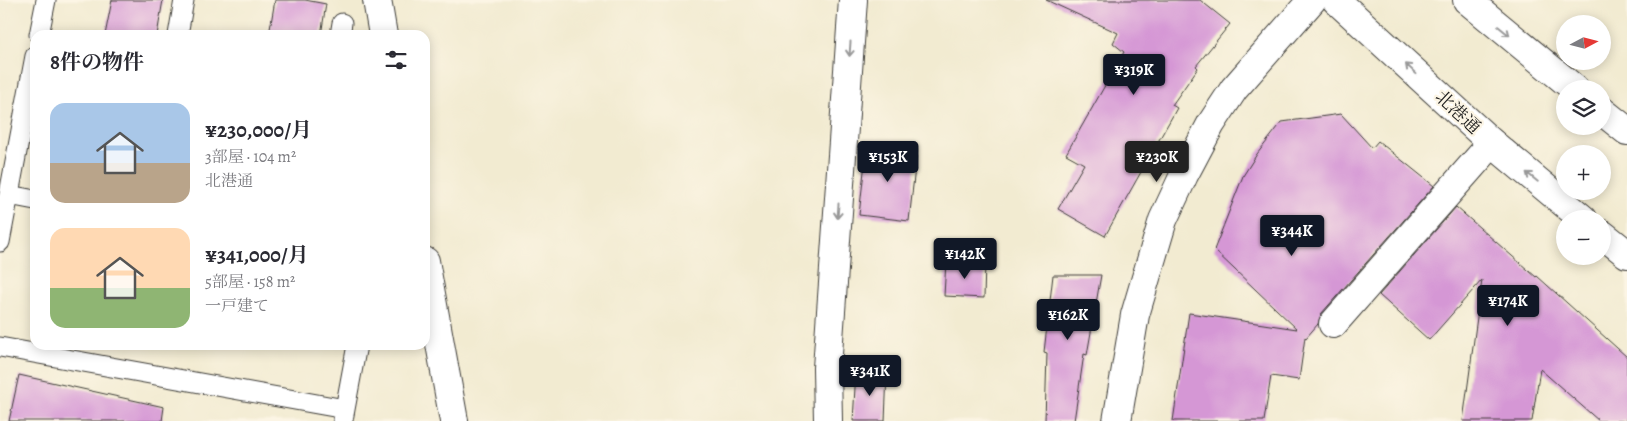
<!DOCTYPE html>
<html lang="ja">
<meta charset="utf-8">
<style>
body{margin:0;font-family:Alegreya,"Noto Serif JP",serif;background:#f2f2f3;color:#2b2b33;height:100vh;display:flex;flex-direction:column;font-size:19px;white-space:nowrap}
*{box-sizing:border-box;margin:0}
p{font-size:16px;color:#7c7c81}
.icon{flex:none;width:28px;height:28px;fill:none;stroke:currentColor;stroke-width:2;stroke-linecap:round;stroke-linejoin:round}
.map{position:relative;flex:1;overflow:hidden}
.side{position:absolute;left:30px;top:30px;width:400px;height:320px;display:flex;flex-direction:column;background:#fff;border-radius:15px;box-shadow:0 2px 12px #0003}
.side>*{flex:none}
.needle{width:32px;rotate:83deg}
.tools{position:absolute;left:1556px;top:15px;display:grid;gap:10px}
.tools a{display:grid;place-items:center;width:55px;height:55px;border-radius:50%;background:#fff;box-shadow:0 2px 12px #0003;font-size:25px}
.price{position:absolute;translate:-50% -42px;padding:0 11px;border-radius:5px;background:#111827;color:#fff;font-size:16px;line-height:32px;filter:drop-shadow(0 1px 2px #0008)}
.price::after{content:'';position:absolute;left:50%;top:30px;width:15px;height:11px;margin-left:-8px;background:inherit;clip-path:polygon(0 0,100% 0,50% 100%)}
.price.current{background:#222;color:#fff}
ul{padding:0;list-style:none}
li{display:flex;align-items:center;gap:15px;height:125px;padding:0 20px}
li span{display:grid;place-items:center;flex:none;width:140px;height:100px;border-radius:15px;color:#555}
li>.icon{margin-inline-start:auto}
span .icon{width:60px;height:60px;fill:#fffc;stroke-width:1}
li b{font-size:21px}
h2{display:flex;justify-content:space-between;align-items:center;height:60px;padding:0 20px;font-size:21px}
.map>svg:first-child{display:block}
.building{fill:#d597d5}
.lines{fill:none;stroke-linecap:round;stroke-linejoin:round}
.service-casing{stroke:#3c3b37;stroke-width:21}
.minor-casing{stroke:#3c3b37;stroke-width:30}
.tertiary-casing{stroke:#3c3b37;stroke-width:30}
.primary-casing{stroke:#3c3b37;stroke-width:30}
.service{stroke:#fff;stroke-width:19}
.minor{stroke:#fff;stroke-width:28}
.tertiary{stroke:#fff;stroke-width:28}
.primary{stroke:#fff;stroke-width:28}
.oneway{stroke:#999}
.labels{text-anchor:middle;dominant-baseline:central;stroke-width:4.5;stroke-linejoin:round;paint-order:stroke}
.street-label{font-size:18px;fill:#1c1c1c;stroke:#fcf5e5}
</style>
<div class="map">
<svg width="1627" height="421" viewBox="0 0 1627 421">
<rect width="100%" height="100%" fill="#fcf5e5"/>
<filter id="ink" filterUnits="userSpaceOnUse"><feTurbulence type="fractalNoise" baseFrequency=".02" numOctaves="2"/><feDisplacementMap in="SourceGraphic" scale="10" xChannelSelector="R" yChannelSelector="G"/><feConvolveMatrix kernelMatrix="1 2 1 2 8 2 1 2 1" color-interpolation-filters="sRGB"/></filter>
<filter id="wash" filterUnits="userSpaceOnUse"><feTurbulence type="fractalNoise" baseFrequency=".0096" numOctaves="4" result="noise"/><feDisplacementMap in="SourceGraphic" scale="20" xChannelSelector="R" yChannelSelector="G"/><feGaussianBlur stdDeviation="1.12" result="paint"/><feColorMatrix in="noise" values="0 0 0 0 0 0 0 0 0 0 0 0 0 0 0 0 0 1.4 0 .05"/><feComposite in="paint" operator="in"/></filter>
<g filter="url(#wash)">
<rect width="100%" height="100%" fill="#f2ebd1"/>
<g id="blocks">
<path class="building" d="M112,0h51l-6,35h-52z
M275,0h30l21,4 -5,31h-52z
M1046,0h154l30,24 -34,42 2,2 -26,37 5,3 -72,128 -47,-27 26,-45 -18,-10 58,-102 -11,-9 5,-10z
M1341,114l31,34 6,-7 56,45 -113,128 -3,10 -12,14 -1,-1 -6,43 -28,-4 -7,45h-91l16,-108 108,16 -83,-79 29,-74 14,-22 25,-32z
M867,145l50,5 -8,71 -50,-6z
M1456,207l80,70 1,-1 90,81v64h-28l-59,-52 -8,52h-69l19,-141 -53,60 -50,-45z
M946,261l39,2 -1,35 -40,-2z
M1053,275h48l-14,80 -3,-1 -10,67h-29l2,-68 -3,-1z
M856,371l31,2 -2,48h-32z
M19,375l145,32 -2,14h-153z"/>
</g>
</g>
<g filter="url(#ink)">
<use href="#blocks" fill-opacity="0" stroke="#3c3b37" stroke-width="1"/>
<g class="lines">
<defs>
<path id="service" d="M39,35l7,-35
M178,35l6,-35
M340,35l2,-12
M9,195l26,5
M0,242l35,-186
M0,347l345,62
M343,420l14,-75"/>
<path id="minor" d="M377,0l6,35
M425,261l29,160
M1333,324l159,-181
M828,421l-1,-53 26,-368"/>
<path id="tertiary" d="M1117,421l18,-106 28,-95 21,-45 27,-51 23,-35 78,-89"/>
<path id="primary" d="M1336,0l156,143 91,76
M1467,0l108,89
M1602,111l25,20
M1602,234l25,20"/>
</defs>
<use href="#service" class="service-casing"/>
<use href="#minor" class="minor-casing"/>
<use href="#tertiary" class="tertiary-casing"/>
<use href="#primary" class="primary-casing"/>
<use href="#service" class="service"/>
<use href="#minor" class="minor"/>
<use href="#tertiary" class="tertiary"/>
<use href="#primary" class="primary"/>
</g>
<defs><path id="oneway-shaft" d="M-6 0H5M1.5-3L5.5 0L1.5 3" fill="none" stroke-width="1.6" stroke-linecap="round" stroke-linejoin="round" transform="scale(1.25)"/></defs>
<g class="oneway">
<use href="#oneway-shaft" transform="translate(1504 31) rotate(39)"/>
<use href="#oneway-shaft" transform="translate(850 49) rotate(94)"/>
<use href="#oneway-shaft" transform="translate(1411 69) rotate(-137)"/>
<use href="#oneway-shaft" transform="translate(1532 177) rotate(-141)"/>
<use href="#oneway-shaft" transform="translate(838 211) rotate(94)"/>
</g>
</g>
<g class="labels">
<g class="street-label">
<text transform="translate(1458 112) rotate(43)">北港通</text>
</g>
</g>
</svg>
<div class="tools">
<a><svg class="needle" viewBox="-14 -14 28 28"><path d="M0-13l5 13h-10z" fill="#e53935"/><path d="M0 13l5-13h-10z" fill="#7c7c81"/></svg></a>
<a><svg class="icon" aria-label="layers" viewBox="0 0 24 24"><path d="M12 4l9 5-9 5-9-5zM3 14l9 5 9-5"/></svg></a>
<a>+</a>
<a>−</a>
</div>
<b class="price" style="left:1134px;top:96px">¥319K</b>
<b class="price" style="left:888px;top:183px">¥153K</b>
<b class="price current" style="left:1157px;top:183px">¥230K</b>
<b class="price" style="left:1292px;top:257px">¥344K</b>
<b class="price" style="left:965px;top:280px">¥142K</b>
<b class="price" style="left:1508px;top:327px">¥174K</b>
<b class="price" style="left:1068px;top:341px">¥162K</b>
<b class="price" style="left:870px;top:397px">¥341K</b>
<section class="side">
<h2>8件の物件<svg class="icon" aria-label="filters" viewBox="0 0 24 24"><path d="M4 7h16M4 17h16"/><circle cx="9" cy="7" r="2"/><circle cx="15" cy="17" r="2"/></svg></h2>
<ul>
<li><span style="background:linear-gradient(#a9c7e8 60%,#b9a48a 0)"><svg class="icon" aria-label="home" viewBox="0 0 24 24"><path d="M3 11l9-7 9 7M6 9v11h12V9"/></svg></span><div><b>¥230,000/月</b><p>3部屋 · 104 m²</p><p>北港通</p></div></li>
<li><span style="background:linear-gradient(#ffd9b3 60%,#8fb573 0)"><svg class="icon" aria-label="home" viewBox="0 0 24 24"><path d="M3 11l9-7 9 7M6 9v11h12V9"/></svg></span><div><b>¥341,000/月</b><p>5部屋 · 158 m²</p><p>一戸建て</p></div></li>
</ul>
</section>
</div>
